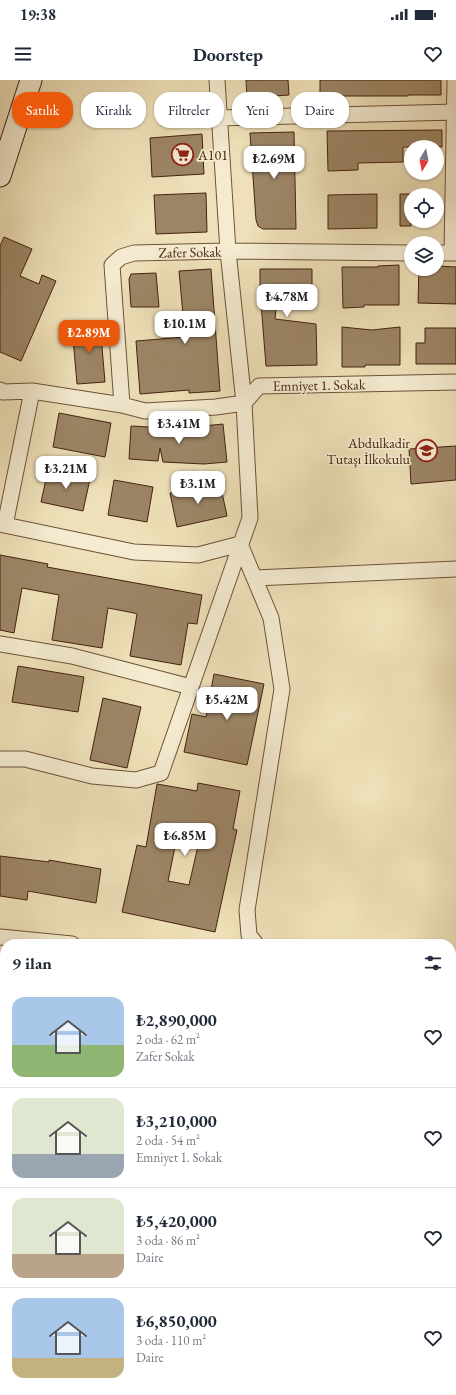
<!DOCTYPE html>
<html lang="tr">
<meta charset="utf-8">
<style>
body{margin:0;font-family:"EB Garamond",serif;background:#f6f6f7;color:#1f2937;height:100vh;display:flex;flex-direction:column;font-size:15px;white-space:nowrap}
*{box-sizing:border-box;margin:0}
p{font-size:13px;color:#747a83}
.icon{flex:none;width:22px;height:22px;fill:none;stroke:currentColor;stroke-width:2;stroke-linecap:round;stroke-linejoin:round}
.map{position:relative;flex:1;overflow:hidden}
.details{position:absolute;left:0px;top:859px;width:456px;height:456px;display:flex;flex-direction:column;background:#fff;border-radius:16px 16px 0 0;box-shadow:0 1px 3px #0004}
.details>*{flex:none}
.banner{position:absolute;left:12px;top:12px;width:432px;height:36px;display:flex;gap:8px}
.needle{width:26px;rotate:190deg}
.fabs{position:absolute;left:404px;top:60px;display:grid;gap:8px}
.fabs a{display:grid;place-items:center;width:40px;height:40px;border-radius:50%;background:#fff;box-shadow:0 1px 3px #0004;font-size:20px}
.price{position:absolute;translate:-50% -34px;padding:0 9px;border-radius:8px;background:#fff;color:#222;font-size:13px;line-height:26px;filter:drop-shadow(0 1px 2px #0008)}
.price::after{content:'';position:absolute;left:50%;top:24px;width:12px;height:9px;margin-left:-6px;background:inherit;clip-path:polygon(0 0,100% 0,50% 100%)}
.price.on{background:#ea580c;color:#fff}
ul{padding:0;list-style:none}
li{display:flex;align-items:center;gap:12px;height:100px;padding:0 12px}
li+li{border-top:1px solid #e0e1e3}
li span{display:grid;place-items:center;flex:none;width:112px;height:80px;border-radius:12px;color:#555}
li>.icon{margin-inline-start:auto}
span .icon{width:48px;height:48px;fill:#fffc;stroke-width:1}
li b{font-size:17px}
h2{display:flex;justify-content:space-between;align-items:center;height:48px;padding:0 12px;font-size:17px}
.pill{padding:0 14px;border-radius:16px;background:#fff;box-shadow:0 1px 3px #0004;font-size:14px;line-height:36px}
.pill.on{background:#ea580c;color:#fff}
.status{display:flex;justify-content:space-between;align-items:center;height:28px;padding:0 20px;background:#fff;direction:ltr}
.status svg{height:11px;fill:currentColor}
header{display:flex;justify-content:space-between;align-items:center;height:52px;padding:0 12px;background:#fff;font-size:18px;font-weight:700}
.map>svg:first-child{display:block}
.building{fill:#9c8566;stroke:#43220d;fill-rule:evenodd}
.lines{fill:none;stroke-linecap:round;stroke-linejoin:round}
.street-casing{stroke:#6e5238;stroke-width:17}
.secondary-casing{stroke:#43220d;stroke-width:23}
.street{stroke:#f4ebd1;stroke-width:15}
.secondary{stroke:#f4ebd1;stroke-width:21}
.labels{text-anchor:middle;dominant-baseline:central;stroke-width:3.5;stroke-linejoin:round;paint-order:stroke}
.poi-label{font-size:14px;fill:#43220d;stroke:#f4ebd1;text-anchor:start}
.street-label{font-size:14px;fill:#43220d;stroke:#f4ebd1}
</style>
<div class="status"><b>19:38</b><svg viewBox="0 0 49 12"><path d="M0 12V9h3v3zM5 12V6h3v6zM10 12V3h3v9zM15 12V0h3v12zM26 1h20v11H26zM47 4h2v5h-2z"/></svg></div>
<header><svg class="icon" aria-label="menu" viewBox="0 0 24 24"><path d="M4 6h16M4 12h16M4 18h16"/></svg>Doorstep<svg class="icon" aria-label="heart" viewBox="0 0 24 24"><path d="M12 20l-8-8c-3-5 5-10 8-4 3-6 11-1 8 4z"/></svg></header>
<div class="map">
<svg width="456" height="1315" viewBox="0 0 456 1315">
<rect width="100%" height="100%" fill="#eee0b8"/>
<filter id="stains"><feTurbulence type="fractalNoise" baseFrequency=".005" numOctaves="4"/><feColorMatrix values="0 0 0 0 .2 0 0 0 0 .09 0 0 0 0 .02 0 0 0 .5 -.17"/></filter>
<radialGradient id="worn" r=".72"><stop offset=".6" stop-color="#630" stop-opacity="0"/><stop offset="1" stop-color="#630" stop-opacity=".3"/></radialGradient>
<path class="building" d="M246,0h42l1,15 -42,3z
M320,0h121v15h-33v1h-88z
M442,50v17h-39v15l-45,1v7l-30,1 -1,-40z
M294,52l2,97h-33l-5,-3 -2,-6 -6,-87z
M202,54l2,40 -52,3 -2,-39z
M206,113l1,39 -51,2 -2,-39z
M377,114v34l-49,1v-34z
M400,114h11v32h-11z
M4,157l28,12 -12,27 19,8 3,-9 14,6 -35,80 -21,-9v-106z
M399,185v40h-35v2l-21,1 -1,-41h36v-1z
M437,186l19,1v37l-38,-1 1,-34h18z
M211,189l9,122 -31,2v-3l-49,4 -4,-53 49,-4 -6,-66z
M260,189h52v39h-36l-1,11 41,5 1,41 -51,1 -5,-63h-1z
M156,193l3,34h-28l-2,-28 2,-5z
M100,244l5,58 -28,2 -5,-57z
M342,247l30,3 28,-3v38h-35v2h-23z
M425,248h31v36h-40v-21h9z
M59,333l52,10 -6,34 -52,-10z
M223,344l4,38 -23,2 -41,-2 -3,-14 -2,13 -29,-2 2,-33 72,4v-4z
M456,366v34l-45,4 -2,-35z
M48,390l42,9 -7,32 -42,-9z
M114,400l39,7 -6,35 -39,-7z
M220,403l7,33 -50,11 -7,-34z
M0,475l48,9 -1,3 155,28 -5,29 -9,-1 -7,42 -51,-9 7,-42 -3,-1 -26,-5 -6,40 -50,-8 7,-45 -37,-7 -8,45 -14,-3z
M18,586l66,11 -6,35 -66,-10z
M214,594l50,10 -17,81 -63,-13 8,-38 14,3z
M103,618l38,9 -14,61 -37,-8z
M198,703l42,8 -7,38 4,1 -22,102 -93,-20 15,-67 9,2 11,-63 40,7zM176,762l22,4 -9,39 -21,-4z
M0,776l49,6v-2l52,9 -5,34 -68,-12 -1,9 -27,-4z"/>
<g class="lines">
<defs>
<path id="street" d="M219,38l237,-6
M437,173h19
M452,173l3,-173
M0,310l3,2 29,-1 90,14 23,6 71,-4 28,-4 15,-17 197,-4
M122,325l-10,-140 9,-8 13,-4 94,-2 183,2
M0,444l134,28 64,3 42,-11
M5,445l27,-134
M240,464l31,74 11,71 -35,221 2,25 7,9
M255,498l201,-9
M0,564l72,12 119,31
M0,679h25l67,17 44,4 25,-7 89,-255 -6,-115 -16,-152 -11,-171
M0,857l72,7
M451,896h5
M0,999l5,1
M451,1044l5,1"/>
<path id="secondary" d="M0,96l31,-96"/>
</defs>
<use href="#street" class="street-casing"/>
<use href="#secondary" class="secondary-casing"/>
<use href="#street" class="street"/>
<use href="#secondary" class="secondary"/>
</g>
<defs>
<symbol id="supermarket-ring" viewBox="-11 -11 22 22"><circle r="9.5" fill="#f4ebd1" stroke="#8f2418" stroke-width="1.5"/><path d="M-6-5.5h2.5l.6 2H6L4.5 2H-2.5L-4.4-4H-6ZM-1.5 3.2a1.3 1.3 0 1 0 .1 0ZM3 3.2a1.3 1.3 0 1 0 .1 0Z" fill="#8f2418"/></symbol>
<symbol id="school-ring" viewBox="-11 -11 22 22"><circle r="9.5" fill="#f4ebd1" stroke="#8f2418" stroke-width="1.5"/><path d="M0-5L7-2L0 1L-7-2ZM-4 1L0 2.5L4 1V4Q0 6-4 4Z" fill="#8f2418"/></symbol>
</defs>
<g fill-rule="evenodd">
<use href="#supermarket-ring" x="170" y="62" width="25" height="25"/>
<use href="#school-ring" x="414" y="358" width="25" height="25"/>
</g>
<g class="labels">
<g class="poi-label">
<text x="198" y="75">A101</text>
<text x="410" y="363" text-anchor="end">Abdulkadir<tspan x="410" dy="16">Tutaşı İlkokulu</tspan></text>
</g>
<g class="street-label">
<text transform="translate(190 172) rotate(-1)">Zafer Sokak</text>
<text transform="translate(319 305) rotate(-1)">Emniyet 1. Sokak</text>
</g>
</g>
<rect width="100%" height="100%" filter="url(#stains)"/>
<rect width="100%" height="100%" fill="url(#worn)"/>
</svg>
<div class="fabs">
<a><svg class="needle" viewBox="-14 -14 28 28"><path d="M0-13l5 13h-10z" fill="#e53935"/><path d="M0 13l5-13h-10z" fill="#747a83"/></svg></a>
<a><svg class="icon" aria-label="locate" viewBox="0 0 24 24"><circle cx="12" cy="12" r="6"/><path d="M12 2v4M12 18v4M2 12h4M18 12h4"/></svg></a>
<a><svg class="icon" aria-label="layers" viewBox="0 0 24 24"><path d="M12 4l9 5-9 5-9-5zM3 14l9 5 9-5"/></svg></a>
</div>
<b class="price" style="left:274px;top:100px">₺2.69M</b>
<b class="price" style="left:287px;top:238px">₺4.78M</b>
<b class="price" style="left:185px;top:265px">₺10.1M</b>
<b class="price on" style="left:89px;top:274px">₺2.89M</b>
<b class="price" style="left:179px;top:365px">₺3.41M</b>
<b class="price" style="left:66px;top:410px">₺3.21M</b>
<b class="price" style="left:198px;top:425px">₺3.1M</b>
<b class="price" style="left:227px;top:641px">₺5.42M</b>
<b class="price" style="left:185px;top:777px">₺6.85M</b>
<div class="banner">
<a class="pill on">Satılık</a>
<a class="pill">Kiralık</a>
<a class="pill">Filtreler</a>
<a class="pill">Yeni</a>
<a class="pill">Daire</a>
</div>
<section class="details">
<h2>9 ilan<svg class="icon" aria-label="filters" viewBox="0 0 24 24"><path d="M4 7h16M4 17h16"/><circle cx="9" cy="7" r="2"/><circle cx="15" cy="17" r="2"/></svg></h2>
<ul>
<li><span style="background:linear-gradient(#a9c7e8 60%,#8fb573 0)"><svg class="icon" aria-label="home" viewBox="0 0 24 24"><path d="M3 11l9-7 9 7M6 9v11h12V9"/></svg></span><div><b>₺2,890,000</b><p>2 oda · 62 m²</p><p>Zafer Sokak</p></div><svg class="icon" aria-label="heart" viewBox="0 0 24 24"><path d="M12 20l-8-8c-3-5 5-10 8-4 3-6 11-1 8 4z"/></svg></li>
<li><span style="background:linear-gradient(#dfe7d0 70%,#9aa5b1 0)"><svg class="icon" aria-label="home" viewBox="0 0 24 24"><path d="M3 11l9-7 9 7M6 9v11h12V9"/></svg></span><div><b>₺3,210,000</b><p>2 oda · 54 m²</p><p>Emniyet 1. Sokak</p></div><svg class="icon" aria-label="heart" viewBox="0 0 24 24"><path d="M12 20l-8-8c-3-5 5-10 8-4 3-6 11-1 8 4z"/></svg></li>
<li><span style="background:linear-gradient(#dfe7d0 70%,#b9a48a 0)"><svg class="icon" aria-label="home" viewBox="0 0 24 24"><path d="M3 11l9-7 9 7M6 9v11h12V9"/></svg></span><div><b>₺5,420,000</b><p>3 oda · 86 m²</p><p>Daire</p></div><svg class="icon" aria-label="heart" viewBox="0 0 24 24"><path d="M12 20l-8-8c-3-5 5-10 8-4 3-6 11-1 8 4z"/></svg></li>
<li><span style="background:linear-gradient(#a9c7e8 75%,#c2b280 0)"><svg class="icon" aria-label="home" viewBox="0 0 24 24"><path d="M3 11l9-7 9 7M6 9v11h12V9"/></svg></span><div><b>₺6,850,000</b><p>3 oda · 110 m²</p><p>Daire</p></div><svg class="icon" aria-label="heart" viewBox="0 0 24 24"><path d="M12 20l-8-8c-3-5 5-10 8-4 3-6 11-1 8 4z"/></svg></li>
</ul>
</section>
</div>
